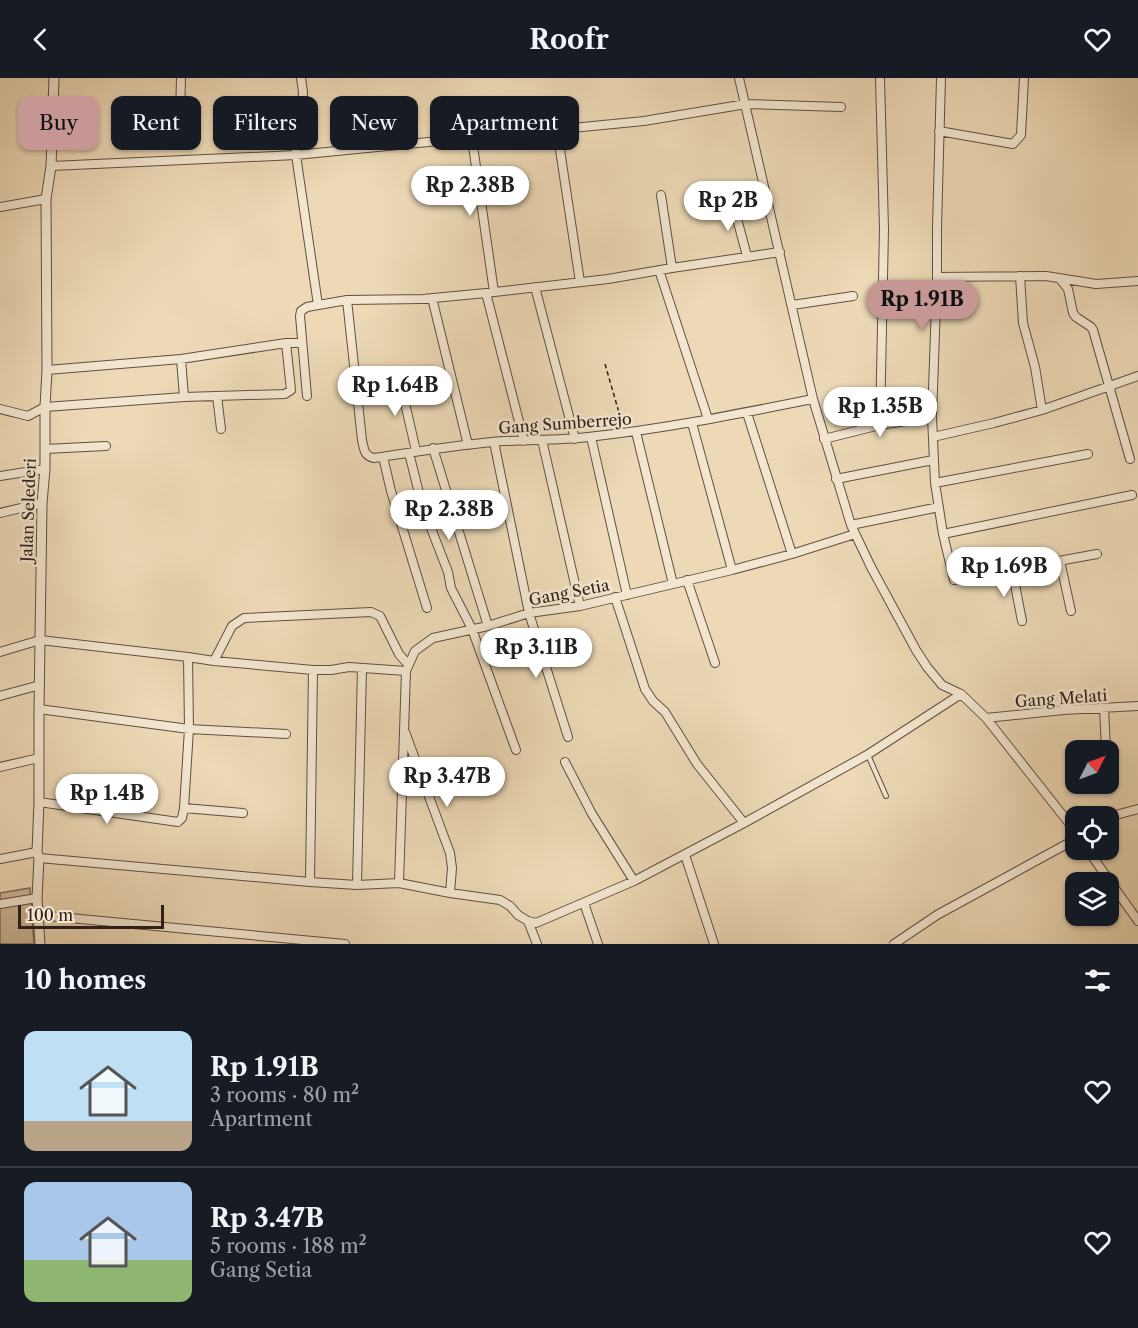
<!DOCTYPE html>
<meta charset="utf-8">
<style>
body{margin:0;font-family:"Libre Caslon Text",serif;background:#20242c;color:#f1f3f6;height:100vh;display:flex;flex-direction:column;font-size:22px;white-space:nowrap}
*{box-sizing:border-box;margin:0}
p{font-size:20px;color:#9ea1a6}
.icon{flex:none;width:33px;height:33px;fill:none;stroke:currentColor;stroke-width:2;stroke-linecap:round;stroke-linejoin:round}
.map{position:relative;height:866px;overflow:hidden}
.details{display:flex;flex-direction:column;background:#171b24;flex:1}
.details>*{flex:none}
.guide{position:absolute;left:18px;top:18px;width:600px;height:54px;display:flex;gap:12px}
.needle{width:39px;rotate:48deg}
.controls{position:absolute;left:1065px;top:662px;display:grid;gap:12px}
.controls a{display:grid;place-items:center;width:54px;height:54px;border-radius:12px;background:#171b24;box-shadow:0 2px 4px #0004;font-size:30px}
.scale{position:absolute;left:18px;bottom:15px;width:146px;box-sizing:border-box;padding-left:6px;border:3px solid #32211a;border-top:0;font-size:16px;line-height:21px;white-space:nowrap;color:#32211a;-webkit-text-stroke:4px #f3e6d0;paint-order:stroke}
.price{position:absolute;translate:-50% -51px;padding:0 14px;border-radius:21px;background:#fff;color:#222;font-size:20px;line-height:39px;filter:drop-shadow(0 2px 3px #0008)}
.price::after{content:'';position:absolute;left:50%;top:36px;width:18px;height:14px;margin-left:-9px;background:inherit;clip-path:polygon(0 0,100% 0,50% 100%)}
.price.current{background:#c59692;color:#111}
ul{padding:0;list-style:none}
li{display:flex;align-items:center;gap:18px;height:150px;padding:0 24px}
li+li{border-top:2px solid #363941}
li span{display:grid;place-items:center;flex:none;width:168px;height:120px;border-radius:12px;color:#555}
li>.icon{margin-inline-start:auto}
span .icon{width:72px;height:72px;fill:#fffc;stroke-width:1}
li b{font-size:26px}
h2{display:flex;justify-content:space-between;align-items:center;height:72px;padding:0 24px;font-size:26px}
.pill{padding:0 21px;border-radius:12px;background:#171b24;box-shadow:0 2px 4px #0004;font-size:21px;line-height:54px}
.pill.current{background:#c59692;color:#111}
header{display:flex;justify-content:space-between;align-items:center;height:78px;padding:0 24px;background:#171b24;font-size:27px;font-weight:800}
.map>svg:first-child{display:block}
.green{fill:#cdba9b;stroke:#806e5a;stroke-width:1.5}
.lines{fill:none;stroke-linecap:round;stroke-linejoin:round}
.service-casing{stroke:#614f41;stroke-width:6}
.minor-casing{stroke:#614f41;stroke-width:10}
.tertiary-casing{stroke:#614f41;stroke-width:11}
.path{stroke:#32211a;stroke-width:1.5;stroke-dasharray:4.5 3;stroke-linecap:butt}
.service{stroke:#f3e6d0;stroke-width:4}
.minor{stroke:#f3e6d0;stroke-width:8}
.tertiary{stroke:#f3e6d0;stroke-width:9}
.labels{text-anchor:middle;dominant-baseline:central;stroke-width:5;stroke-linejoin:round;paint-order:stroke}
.street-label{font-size:16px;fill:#32211a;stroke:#f3e6d0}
</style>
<header><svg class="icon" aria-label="back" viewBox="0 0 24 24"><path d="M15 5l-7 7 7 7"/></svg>Roofr<svg class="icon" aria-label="heart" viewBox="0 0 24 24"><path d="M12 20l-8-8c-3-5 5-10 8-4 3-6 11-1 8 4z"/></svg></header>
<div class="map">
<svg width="1138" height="866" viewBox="0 0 1138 866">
<rect width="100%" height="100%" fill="#edd9b6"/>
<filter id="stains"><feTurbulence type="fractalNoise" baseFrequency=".00333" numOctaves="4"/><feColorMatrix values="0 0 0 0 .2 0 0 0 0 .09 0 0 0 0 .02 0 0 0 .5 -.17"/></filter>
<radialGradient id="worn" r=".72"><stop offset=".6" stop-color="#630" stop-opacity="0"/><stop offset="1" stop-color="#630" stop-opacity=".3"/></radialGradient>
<path class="green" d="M30,810l4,56h-34v-51z"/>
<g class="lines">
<defs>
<path id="service" d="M868,677l18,41"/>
<path id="minor" d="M301,0l2,14 -1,17 -7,31 1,15 22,150
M739,0l74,321 38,126 20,42 45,83 11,17 15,18 19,9 25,24 90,114
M941,0l-4,150v49l-5,140 3,66 8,51 11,46 143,-26
M180,37l1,-37
M557,52l23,152
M939,53l74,13 8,-9 3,-57
M472,61l22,153
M51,88l245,-11 348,-34 102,-17 95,3
M661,117l11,73
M732,122l15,56
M0,129l46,-8
M659,192l49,149
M1020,198l3,47 12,44 7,43
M937,199l109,-1 50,8 42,-3
M1060,201l8,10 5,24 3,4 15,10 2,3 37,129
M535,209l40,152
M486,215l38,148
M432,220l36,147
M347,222l15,140c2,9 2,16 12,18 40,-6 78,-12 118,-16 32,-3 64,-1 96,-5 76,-8 150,-23 225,-38
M792,227l61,-9
M181,281l3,38
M47,292l134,-11 105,-16h15
M399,299l17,74
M217,318l4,33
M307,318l-7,-80 1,-5 6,-4 40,-7 76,-1 63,-6 122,-14 64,-11 108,-16
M0,331l28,7 17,-9 139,-10 101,-3 6,-4 -5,-47
M747,335l45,141
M692,345l40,147
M880,347l4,-196 -4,-151
M636,354l37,152
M591,359l36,158
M933,359l61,-14 48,-13 96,-34
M824,361l56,-14 52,-8
M542,362l38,166
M494,364l35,171 39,124
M433,370l55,178
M45,371l61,-3
M409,375l13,52 26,67 3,16 21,41 44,121
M383,379l8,34 36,117
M0,398l45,-7
M836,401l97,-19
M935,405l153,-29
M0,435l42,-10
M851,447l88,-18
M943,456l189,-39
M1060,483l11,50
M1012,491l10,52
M687,502l28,83
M615,519l30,92 8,12 12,11 32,52 47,59
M0,574l40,-12 148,17 26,4 99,9h18l18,-3 57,4
M214,583l18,-35 12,-8 127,-6 9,4 19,38 7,8h3
M0,618l40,-11
M1104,630l2,42
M39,631l150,20 97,5
M986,640l78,-8 74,-4
M405,654l45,121 2,15 -2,25
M565,684l27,52 42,67
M0,689l39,-9
M1108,703l1,5
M39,724l139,20 4,-4 2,-10 5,-79 -1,-72
M184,730l59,5
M1108,739l30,-8
M1087,771l51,72
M685,777l29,89
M39,780l271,24 47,3 42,-2 51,10 50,7 10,6 8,9 10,6 8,2 98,-42 110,-58 123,-68 94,-61
M0,781l37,-7
M310,804l3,-212
M399,805l7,-212 9,-20 18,-13 55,-12 41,-13 51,-7 152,-36 60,-16 63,-20
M357,807l5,-217
M584,825l14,41
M0,826l37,-6
M38,837l307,29
M528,843l9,23
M894,866l43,-29 139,-76"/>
<path id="tertiary" d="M40,866l-3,-46 2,-40 -2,-6 2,-50v-93l3,-206 3,-34v-62l2,-37 -1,-171 5,-33 3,-88"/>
</defs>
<use href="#service" class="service-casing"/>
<use href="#minor" class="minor-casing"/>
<use href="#tertiary" class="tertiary-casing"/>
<path class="path" d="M605,286l17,59"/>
<use href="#service" class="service"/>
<use href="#minor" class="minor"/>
<use href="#tertiary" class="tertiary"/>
</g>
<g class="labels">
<g class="street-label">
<text transform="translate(565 345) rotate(-4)">Gang Sumberrejo</text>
<text transform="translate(28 432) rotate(-88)">Jalan Selederi</text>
<text transform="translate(569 514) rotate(-11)">Gang Setia</text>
<text transform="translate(1061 620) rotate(-4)">Gang Melati</text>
</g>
</g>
<rect width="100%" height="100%" filter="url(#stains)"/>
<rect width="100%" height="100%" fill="url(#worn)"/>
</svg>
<div class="controls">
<a><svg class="needle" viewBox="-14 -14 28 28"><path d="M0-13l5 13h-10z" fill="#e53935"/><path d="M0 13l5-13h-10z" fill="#9ea1a6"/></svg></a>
<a><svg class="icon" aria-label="locate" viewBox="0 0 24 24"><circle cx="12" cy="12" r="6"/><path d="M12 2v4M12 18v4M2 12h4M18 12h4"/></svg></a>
<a><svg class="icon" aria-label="layers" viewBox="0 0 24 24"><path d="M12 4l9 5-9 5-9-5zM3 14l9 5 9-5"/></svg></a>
</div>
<div class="scale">100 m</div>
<b class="price" style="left:470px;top:139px">Rp 2.38B</b>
<b class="price" style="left:728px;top:154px">Rp 2B</b>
<b class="price current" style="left:922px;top:253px">Rp 1.91B</b>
<b class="price" style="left:395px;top:339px">Rp 1.64B</b>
<b class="price" style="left:880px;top:360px">Rp 1.35B</b>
<b class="price" style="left:449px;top:463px">Rp 2.38B</b>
<b class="price" style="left:1004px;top:520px">Rp 1.69B</b>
<b class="price" style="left:536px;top:601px">Rp 3.11B</b>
<b class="price" style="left:447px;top:730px">Rp 3.47B</b>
<b class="price" style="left:107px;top:747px">Rp 1.4B</b>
<div class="guide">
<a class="pill current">Buy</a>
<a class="pill">Rent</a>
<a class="pill">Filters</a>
<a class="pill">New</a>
<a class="pill">Apartment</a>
</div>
</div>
<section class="details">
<h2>10 homes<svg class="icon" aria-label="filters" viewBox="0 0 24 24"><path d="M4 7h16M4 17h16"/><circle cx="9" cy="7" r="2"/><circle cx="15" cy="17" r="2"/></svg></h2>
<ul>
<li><span style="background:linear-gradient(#bfe0f5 75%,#b9a48a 0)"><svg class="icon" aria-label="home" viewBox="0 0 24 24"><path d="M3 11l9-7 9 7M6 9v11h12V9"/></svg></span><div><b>Rp 1.91B</b><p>3 rooms · 80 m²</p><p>Apartment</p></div><svg class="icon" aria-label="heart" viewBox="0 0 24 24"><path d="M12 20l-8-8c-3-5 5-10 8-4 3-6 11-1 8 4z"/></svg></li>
<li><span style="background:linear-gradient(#a9c7e8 65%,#8fb573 0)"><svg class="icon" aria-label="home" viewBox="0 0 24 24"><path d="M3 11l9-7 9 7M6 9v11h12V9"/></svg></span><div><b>Rp 3.47B</b><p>5 rooms · 188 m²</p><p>Gang Setia</p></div><svg class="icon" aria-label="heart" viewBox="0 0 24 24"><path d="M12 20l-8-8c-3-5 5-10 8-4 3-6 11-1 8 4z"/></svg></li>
</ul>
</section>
